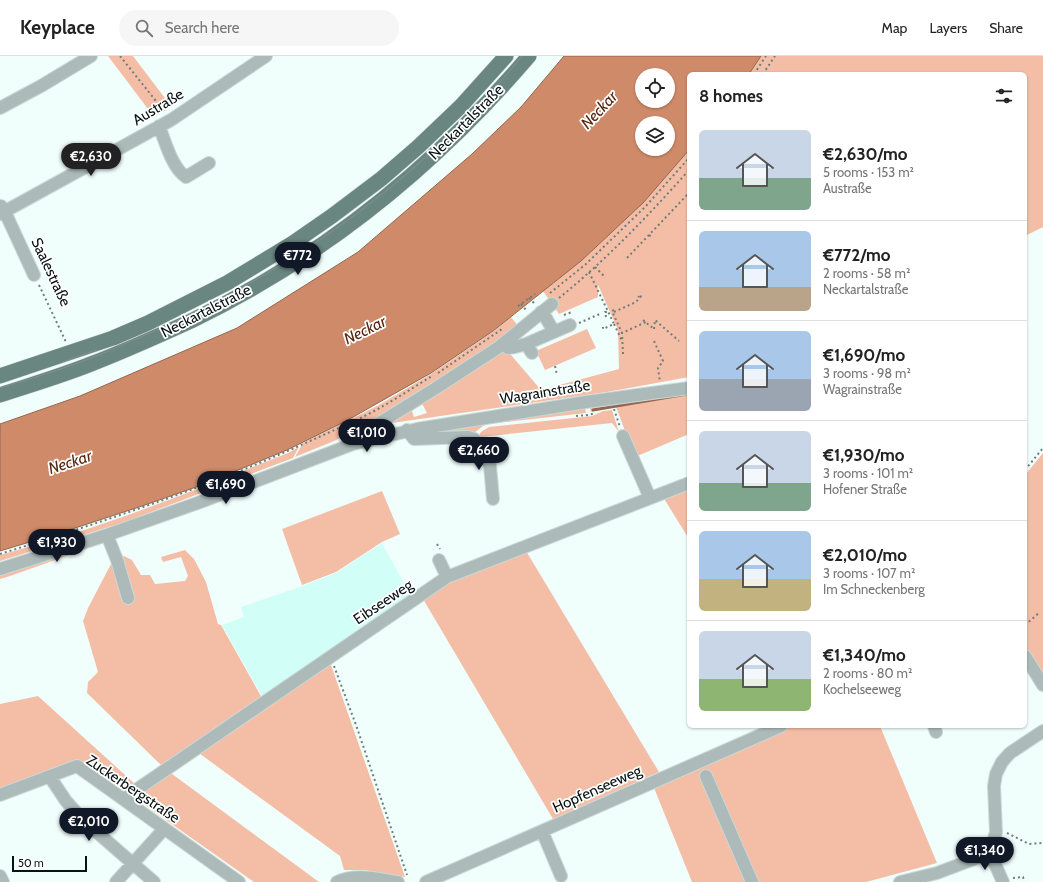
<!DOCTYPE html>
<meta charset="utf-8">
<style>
body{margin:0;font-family:Cabin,sans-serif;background:#f6f6f6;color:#222;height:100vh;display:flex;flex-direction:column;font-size:15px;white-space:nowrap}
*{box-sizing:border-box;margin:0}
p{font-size:13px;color:#767676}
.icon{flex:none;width:22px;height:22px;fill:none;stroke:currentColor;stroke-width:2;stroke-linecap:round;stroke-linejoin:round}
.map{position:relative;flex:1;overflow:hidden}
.side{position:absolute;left:687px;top:16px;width:340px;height:656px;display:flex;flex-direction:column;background:#fff;border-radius:6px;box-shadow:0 1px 3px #0004}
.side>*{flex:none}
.buttons{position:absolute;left:635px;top:12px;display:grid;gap:8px}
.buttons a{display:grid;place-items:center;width:40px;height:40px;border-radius:50%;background:#fff;box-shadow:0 1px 3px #0004;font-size:20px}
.scale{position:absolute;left:12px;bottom:10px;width:75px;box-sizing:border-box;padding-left:4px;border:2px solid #061311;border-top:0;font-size:11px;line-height:14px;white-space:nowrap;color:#061311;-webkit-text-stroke:3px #fff;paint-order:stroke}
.price{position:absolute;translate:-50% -34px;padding:0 9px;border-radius:14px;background:#111827;color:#fff;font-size:13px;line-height:26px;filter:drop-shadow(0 1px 2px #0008)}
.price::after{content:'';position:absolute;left:50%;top:24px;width:12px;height:9px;margin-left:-6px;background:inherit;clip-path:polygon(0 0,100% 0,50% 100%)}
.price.current{background:#222;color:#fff}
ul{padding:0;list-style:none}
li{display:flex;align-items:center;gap:12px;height:100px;padding:0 12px}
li+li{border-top:1px solid #e0e0e0}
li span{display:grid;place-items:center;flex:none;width:112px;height:80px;border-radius:6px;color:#555}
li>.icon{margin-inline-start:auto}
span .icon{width:48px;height:48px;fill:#fffc;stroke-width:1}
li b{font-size:17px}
h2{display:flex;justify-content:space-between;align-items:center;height:48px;padding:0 12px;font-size:17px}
header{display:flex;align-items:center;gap:24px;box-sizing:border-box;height:56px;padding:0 20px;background:#fff;border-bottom:1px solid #e0e0e0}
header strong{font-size:19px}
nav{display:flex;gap:22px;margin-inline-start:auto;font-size:14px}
.search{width:280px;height:36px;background:#f6f6f6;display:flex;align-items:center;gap:10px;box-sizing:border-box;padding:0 14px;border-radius:22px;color:#767676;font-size:15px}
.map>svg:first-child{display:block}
.built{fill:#d1fff8}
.green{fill:#f4bea6}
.water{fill:#cf8a69;stroke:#93664f;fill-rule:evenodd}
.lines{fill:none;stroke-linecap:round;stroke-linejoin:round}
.stream{stroke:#93664f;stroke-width:3}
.minor-casing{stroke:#cbd8d6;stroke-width:14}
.major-casing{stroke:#cbd8d6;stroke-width:16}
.path{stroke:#707d7b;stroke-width:2;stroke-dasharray:2 3;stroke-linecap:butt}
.minor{stroke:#acbbb9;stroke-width:12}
.major{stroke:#6a8681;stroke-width:15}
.tram{stroke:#82908e;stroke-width:1}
.labels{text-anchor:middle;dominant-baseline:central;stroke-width:3.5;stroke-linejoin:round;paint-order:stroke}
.street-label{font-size:15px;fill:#061311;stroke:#fff}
.water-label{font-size:16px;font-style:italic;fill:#552710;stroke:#fff}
</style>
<header>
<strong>Keyplace</strong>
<div class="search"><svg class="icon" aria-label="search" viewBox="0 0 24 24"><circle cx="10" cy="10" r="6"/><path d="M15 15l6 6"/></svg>Search here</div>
<nav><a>Map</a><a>Layers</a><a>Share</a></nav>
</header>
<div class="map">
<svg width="1043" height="826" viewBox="0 0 1043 826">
<rect width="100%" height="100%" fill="#f0fefc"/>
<path class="built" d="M382,487l30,55 -149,100 -41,-73 22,-8 -3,-10 59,-20 36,-14z"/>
<path class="green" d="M108,0h25l38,50 -17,11z
M754,0h289v171l-18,9v-162h-284z
M689,94v227l-82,15 -215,31 3,-4 16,-11 3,9 13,-4 -9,-17 -44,25 -40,20 -39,16 8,-14 74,-37 54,-32 63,-43 17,-14 8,10 -18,14 10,14 30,35 78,-21 -1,-39 -20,-45v12l-39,17 -16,-23 38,-30 62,-58z
M587,273l9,19 -51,22 -9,-19z
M689,336v42l-54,23 -19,-50 -15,2 -10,3 -1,-4z
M585,352l1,5 -98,11 -5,2 -9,7h-55z
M612,354l7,22 -7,-9 -131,14 -2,-2 2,-3 8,-5 103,-11 11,-5z
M299,391l-6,11 -168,64 -125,39v-6c20,-6 40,-11 59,-17 78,-24 154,-55 229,-85z
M1043,397v223l-18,-30v-171z
M689,431v52l-26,-42z
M382,435l18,43 -18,8 -46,30 -34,13 -20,-56z
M100,488l-90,32 -10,3v-5z
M185,494l9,9 12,23 12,42 3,1 41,73 -100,68 -75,-73 1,-11 10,-10 -15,-51 5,-13 23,-44 13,-8 8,4 9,15h9l5,9 30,-3 3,-5 -7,-19 -18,5 -2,-5z
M526,495l133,221 -106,47 -130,-220 26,-18z
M330,606l75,215 -41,-7h-20l-4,-14 -144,-105z
M38,640l97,88 -10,7 -48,-32 -77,29v-84z
M767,670h113l57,137 -71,19h-174l-42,-104z
M168,715l151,111h-65l-122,-86z"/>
<path class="water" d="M564,0h197l-12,18h-60v76l-46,53 -62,58 -88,70 -62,42 -85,48 -59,29 -88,36 -57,20 -76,25 -66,20v-127l80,-28 157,-68 121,-76 114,-98 49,-47zM642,19h26v26h-26zM642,67h26v26h-26z"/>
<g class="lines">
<path class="stream" d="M593,354l94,-16"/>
<defs>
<path id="minor" d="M0,52l41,-22 50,-30
M159,70c6,15 13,42 27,51l23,-14
M1,150l4,6 29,63
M0,158l171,-94 95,-64
M541,256l5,6 8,14
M526,288l44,-19
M508,292l7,-1 11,-3 6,9
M407,374l7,9 54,-2 6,2 7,7 9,20 3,33
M623,380l27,62
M375,382c-2,-6 2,-11 6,-16l55,-34 63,-41 53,-43
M107,479l10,25 11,38
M439,504l8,17
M0,513l107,-34 99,-35 147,-56 64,-15 169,-27 103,-14
M1025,600l18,29
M934,670l2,6
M706,720l46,106
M50,721l16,24 18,20 70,61
M0,739l77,-29 162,116
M124,743l12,-9 311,-213 242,-94
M542,775l19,45
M0,820l3,6
M116,826l48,-53
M337,826c19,-9 40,-3 61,0
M426,826l355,-156
M900,826l37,-9 53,-20
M1003,826l-13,-29 6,-21 -2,-46 2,-12 6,-12 8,-9 33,-22"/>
<path id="major" d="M0,320l113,-38 35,-15 79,-40 66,-40 39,-27 49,-37 37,-32 43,-41 45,-50
M0,339c30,-10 61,-19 91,-31 34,-13 67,-28 100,-43 130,-63 244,-155 338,-265"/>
</defs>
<use href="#minor" class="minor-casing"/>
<use href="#major" class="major-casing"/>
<path class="path" d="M120,0l44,55
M750,16l2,2
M754,18l12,-18
M763,18l12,-18
M649,179l4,3
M627,202l62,-65
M595,211l10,10
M589,216l25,52 -11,5v-2
M39,229l27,57
M550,237l36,-29 59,-57 44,-49
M529,242l6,6
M559,242c47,-38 90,-83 130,-128
M521,248l6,7
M518,250l17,-12
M614,254l-2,1 10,22
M614,256l22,-10 5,-6 -1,-1 -2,2
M564,259l8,-3
M606,261l-1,-5h2
M643,264l11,9
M579,267l23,-10
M614,268l8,17
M654,273l1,-9 24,21
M654,285l9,20 -5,7 2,14
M623,298l-1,-21 24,-11
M555,310l2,9
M438,317l64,-44
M614,353l6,18
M576,360l13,-1 6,-2
M346,365l8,12
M1025,414l18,-22
M437,488l3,5
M0,498c105,-33 209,-67 310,-113 22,-10 46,-20 68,-32 18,-10 36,-22 54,-33
M1025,569l15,-13
M334,610l22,59 51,150
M1007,777l22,11 14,-1
M1013,822l10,-1 1,5"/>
<use href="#minor" class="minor"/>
<use href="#major" class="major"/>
<path class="tram" d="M62,306l34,-12
M0,332c25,-8 51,-15 75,-24 19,-6 37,-15 56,-23 150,-62 288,-158 391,-285"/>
</g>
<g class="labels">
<g class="street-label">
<text transform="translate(158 51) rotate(-31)">Austraße</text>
<text transform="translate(466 66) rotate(-45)">Neckartalstraße</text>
<text transform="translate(51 216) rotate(65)">Saalestraße</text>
<text transform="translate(206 255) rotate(-27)">Neckartalstraße</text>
<text transform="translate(545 336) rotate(-9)">Wagrainstraße</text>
<text transform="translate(383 546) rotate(-34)">Eibseeweg</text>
<text transform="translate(133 733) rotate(34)">Zuckerbergstraße</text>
<text transform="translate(597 733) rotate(-24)">Hopfenseeweg</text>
</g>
<g class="water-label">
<text transform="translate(599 54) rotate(-47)">Neckar</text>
<text transform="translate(365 274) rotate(-26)">Neckar</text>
<text transform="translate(70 406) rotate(-18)">Neckar</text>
</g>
</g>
</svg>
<div class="buttons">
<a><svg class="icon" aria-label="locate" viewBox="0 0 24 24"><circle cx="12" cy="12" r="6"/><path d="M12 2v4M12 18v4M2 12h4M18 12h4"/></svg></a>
<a><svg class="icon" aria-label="layers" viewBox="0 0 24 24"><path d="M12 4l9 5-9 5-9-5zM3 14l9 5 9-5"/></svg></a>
</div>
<div class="scale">50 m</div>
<b class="price current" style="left:91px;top:121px">€2,630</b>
<b class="price" style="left:298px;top:220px">€772</b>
<b class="price" style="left:367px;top:397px">€1,010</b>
<b class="price" style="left:479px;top:415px">€2,660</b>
<b class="price" style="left:226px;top:449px">€1,690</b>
<b class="price" style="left:57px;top:507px">€1,930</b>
<b class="price" style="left:89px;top:786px">€2,010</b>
<b class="price" style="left:985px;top:815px">€1,340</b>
<section class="side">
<h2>8 homes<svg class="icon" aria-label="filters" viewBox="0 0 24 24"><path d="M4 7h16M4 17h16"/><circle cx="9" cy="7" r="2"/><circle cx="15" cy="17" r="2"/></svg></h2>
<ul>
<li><span style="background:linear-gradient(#c9d6e8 60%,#7fa58c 0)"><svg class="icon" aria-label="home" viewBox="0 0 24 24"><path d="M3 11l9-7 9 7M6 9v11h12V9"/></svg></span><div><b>€2,630/mo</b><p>5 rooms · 153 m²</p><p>Austraße</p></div></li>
<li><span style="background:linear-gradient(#a9c7e8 70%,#b9a48a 0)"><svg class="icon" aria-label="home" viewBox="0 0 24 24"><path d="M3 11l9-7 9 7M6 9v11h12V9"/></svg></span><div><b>€772/mo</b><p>2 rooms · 58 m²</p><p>Neckartalstraße</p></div></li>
<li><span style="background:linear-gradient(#a9c7e8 60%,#9aa5b1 0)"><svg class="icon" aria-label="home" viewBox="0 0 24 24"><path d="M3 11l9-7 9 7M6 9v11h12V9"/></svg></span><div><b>€1,690/mo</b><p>3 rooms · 98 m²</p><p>Wagrainstraße</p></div></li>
<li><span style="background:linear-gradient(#c9d6e8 65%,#7fa58c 0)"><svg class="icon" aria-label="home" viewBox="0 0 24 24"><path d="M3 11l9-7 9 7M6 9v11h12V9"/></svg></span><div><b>€1,930/mo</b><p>3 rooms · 101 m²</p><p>Hofener Straße</p></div></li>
<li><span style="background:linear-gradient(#a9c7e8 60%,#c2b280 0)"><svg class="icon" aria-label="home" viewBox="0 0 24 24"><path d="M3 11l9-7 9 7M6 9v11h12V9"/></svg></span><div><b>€2,010/mo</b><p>3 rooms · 107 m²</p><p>Im Schneckenberg</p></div></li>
<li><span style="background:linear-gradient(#c9d6e8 60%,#8fb573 0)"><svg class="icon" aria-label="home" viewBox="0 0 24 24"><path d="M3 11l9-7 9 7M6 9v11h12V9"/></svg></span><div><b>€1,340/mo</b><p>2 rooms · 80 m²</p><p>Kochelseeweg</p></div></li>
</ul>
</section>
</div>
